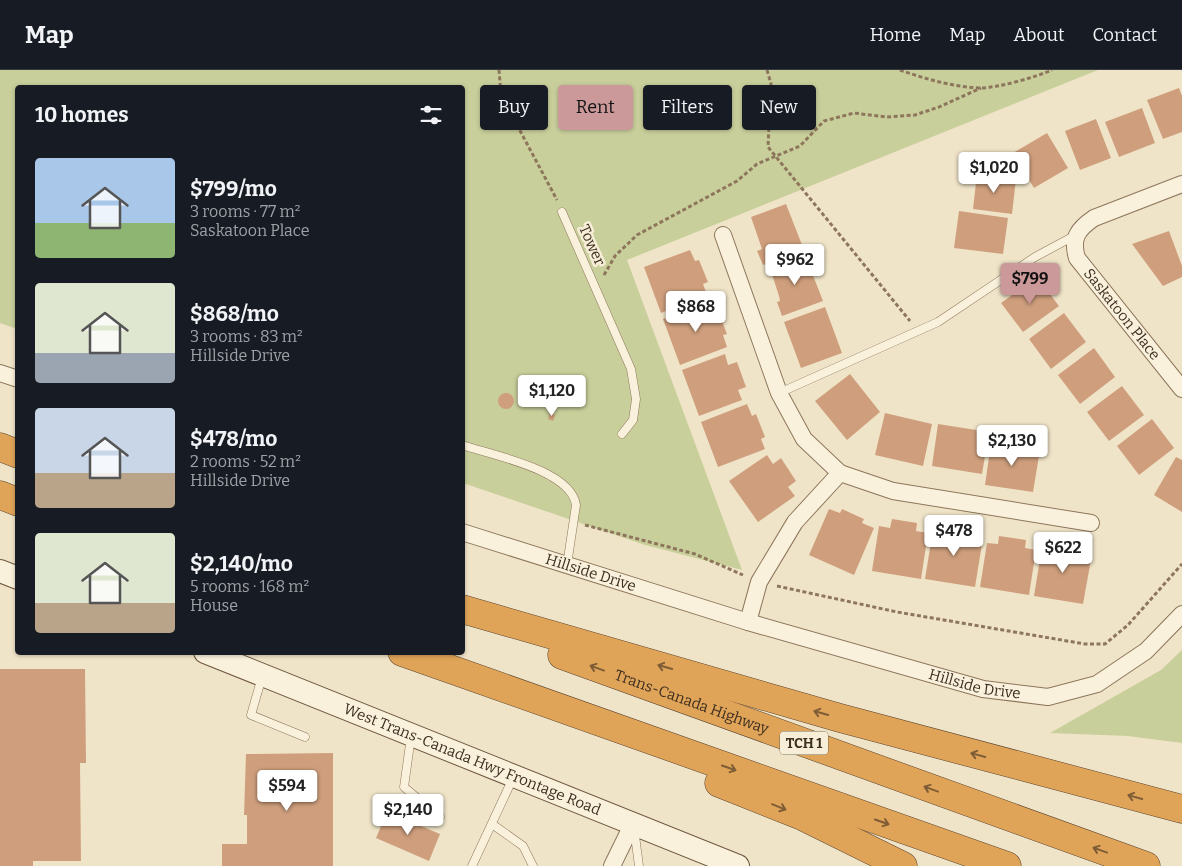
<!DOCTYPE html>
<meta charset="utf-8">
<style>
body{margin:0;font-family:Bitter,serif;background:#20242c;color:#f1f3f6;height:100vh;display:flex;flex-direction:column;font-size:19px;white-space:nowrap}
*{box-sizing:border-box;margin:0}
p{font-size:16px;color:#9ea1a6}
.icon{flex:none;width:28px;height:28px;fill:none;stroke:currentColor;stroke-width:2;stroke-linecap:round;stroke-linejoin:round}
.map{position:relative;flex:1;overflow:hidden}
.sheet{position:absolute;left:15px;top:15px;width:450px;height:570px;display:flex;flex-direction:column;background:#171b24;border-radius:5px;box-shadow:0 1px 4px #0004}
.sheet>*{flex:none}
.banner{position:absolute;left:480px;top:15px;width:475px;height:45px;display:flex;gap:10px}
.price{position:absolute;translate:-50% -42px;padding:0 11px;border-radius:5px;background:#fff;color:#222;font-size:16px;line-height:32px;filter:drop-shadow(0 1px 2px #0008)}
.price::after{content:'';position:absolute;left:50%;top:30px;width:15px;height:11px;margin-left:-8px;background:inherit;clip-path:polygon(0 0,100% 0,50% 100%)}
.price.current{background:#cc999b;color:#111}
ul{padding:0;list-style:none}
li{display:flex;align-items:center;gap:15px;height:125px;padding:0 20px}
li span{display:grid;place-items:center;flex:none;width:140px;height:100px;border-radius:5px;color:#555}
li>.icon{margin-inline-start:auto}
span .icon{width:60px;height:60px;fill:#fffc;stroke-width:1}
li b{font-size:21px}
h2{display:flex;justify-content:space-between;align-items:center;height:60px;padding:0 20px;font-size:21px}
.tag{padding:0 18px;border-radius:5px;background:#171b24;box-shadow:0 1px 4px #0004;font-size:18px;line-height:45px}
.tag.current{background:#cc999b;color:#111}
header{display:flex;align-items:center;gap:30px;box-sizing:border-box;height:70px;padding:0 25px;background:#171b24;border-bottom:1px solid #363941}
header strong{font-size:24px}
nav{display:flex;gap:28px;margin-inline-start:auto;font-size:18px}
.map>svg:first-child{display:block}
.green{fill:#c9cf9b}
.building{fill:#cf9f7d}
.lines{fill:none;stroke-linecap:round;stroke-linejoin:round}
.lane-casing{stroke:#8d765c;stroke-width:9}
.street-casing{stroke:#8d765c;stroke-width:18}
.secondary-casing{stroke:#6f573f;stroke-width:24}
.highway-casing{stroke:#5b4430;stroke-width:29}
.path{stroke:#8d765c;stroke-width:3;stroke-dasharray:4 2.5;stroke-linecap:butt}
.lane{stroke:#faf1dc;stroke-width:8}
.street{stroke:#faf1dc;stroke-width:16}
.secondary{stroke:#faf1dc;stroke-width:22}
.highway{stroke:#e0a458;stroke-width:28}
.oneway{stroke:#7e5d36}
.labels{text-anchor:middle;dominant-baseline:central;stroke-width:5;stroke-linejoin:round;paint-order:stroke}
.shield{fill:#f7eed8;stroke:#756857;stroke-width:1}
.shield-label{font-size:14px;font-weight:bold;fill:#3d2e20}
.street-label{font-size:15px;fill:#3d2e20;stroke:#f7eed8}
</style>
<header>
<strong>Map</strong>
<nav><a>Home</a><a>Map</a><a>About</a><a>Contact</a></nav>
</header>
<div class="map">
<svg width="1182" height="796" viewBox="0 0 1182 796">
<rect width="100%" height="100%" fill="#f0e4c8"/>
<path class="green" d="M0,0h1098l-471,190 115,310 -97,-25 -182,-62 -1,-395h-444l-1,241 -17,-6z
M1182,580v93l-54,-7 -78,-3 111,-63z"/>
<path class="building" d="M1179,18l3,8v36l-19,7 -16,-39z
M1142,38l13,35 -36,14 -14,-35z
M1096,49l15,39 -31,12 -15,-39z
M1047,63l21,35 -34,20 -21,-35z
M977,104l39,5 -4,35 -39,-5z
M786,134l18,46 -41,15 -6,-14 5,-2 -11,-32z
M959,141l49,7 -5,36 -49,-6z
M1169,161l13,35v11l-19,9 -31,-42z
M690,180l5,11 4,-1 9,22 -5,2 4,11 -46,18 -17,-46z
M805,185l18,46 -41,15 -5,-14 3,-1 -1,-5 -9,-28z
M1037,207l22,29 -36,26 -22,-29z
M710,231l4,11 4,-1 9,23 -4,1 4,12 -47,18 -17,-46z
M825,237l17,46 -41,15 -17,-46z
M1064,243l22,29 -35,27 -22,-30z
M1094,278l21,29 -35,27 -22,-29z
M725,284l3,11 9,-3 9,25 -8,3 4,10 -43,16 -17,-46z
M850,304l30,38 -33,28 -32,-39z
M1122,316l22,29 -35,26 -22,-29z
M498 331a8 8 0 1 1 16 0a8 8 0 1 1-16 0Z
M747,334l5,12 4,-2 9,23 -4,2 4,10 -47,18 -17,-45z
M550,343l5,2 -2,6 -5,-2z
M885,343l47,11 -9,42 -48,-11z
M1152,349l22,29 -35,27 -22,-29z
M938,354l51,8 -7,42 -50,-8z
M991,373l49,7 -7,42 -48,-7z
M767,385l6,9 8,-6 15,23 -8,6 7,9 -37,26 -29,-41z
M1176,387l6,3v52l-28,-17z
M829,439l11,4 2,-4 22,10 -2,4 12,5 -20,47 -45,-20z
M892,449l25,4 -1,8 12,2 -7,46 -49,-8 7,-45 11,2z
M947,458l24,3 -1,5 13,2 -8,49 -50,-8 8,-49 13,2z
M999,466l27,4 -1,8 11,2 -7,45 -49,-8 7,-44 11,1z
M1055,473l25,4 -1,5 13,2 -9,50 -49,-8 8,-49 13,2z
M0,599h85l1,94h-6l1,98h-48v5h-33z
M333,683v113h-111v-22h25v-29h-3l2,-61z
M387,742l53,22 -11,27 -53,-23z"/>
<g class="lines">
<defs>
<path id="lane" d="M562,142l69,157 5,30 -3,21 -11,14
M779,323l159,-71 97,-65 39,-21
M462,375c30,10 109,25 114,60l-9,60
M262,607l-11,38 54,22
M411,667l-7,50 36,30
M492,754l31,22 10,20
M634,758l5,38
M472,796l41,-88"/>
<g id="street">
<path id="s1" d="M1182,114l-88,34c-16,11 -23,20 -17,40l105,131"/>
<path d="M723,165l56,158 25,46 36,34 53,18 198,32"/>
<path d="M0,303l18,6"/>
<path id="s2" d="M462,462l286,90 235,67 65,8 49,-13 49,-33 36,-37"/>
<path d="M748,552l11,-40 36,-60 45,-49"/>
<path d="M612,796l21,-43"/>
</g>
<g id="secondary">
<path d="M0,501l18,7"/>
<path id="s3" d="M205,582l533,214"/>
</g>
<g id="highway">
<path d="M0,377l18,7"/>
<path d="M0,425l18,7"/>
<path d="M462,539l378,109 342,91"/>
<path d="M402,582l605,214"/>
<path id="s4" d="M562,585l584,211"/>
<path d="M719,713l83,33 101,50"/>
</g>
</defs>
<use href="#lane" class="lane-casing"/>
<use href="#street" class="street-casing"/>
<use href="#secondary" class="secondary-casing"/>
<use href="#highway" class="highway-casing"/>
<path class="path" d="M499,0l2,25 56,105
M767,0l4,14 -3,63 142,174
M900,0c25,9 54,17 80,18 18,0 56,-11 72,-18
M604,205l11,-19 22,-21 100,-54 20,-17 43,-18 24,-25 30,-8 32,4 29,-2 24,-8 42,-19
M585,455l110,29 48,21
M777,516l120,26 188,32h20l23,-19 54,-61"/>
<use href="#lane" class="lane"/>
<use href="#street" class="street"/>
<use href="#secondary" class="secondary"/>
<use href="#highway" class="highway"/>
</g>
<defs><path id="oneway-shaft" d="M-6 0H5M1.5-3L5.5 0L1.5 3" fill="none" stroke-width="1.6" stroke-linecap="round" stroke-linejoin="round" transform="scale(1.25)"/></defs>
<g class="oneway">
<use href="#oneway-shaft" transform="translate(665 597) rotate(-164)"/>
<use href="#oneway-shaft" transform="translate(597 598) rotate(-160)"/>
<use href="#oneway-shaft" transform="translate(821 643) rotate(-164)"/>
<use href="#oneway-shaft" transform="translate(978 685) rotate(-165)"/>
<use href="#oneway-shaft" transform="translate(729 698) rotate(19)"/>
<use href="#oneway-shaft" transform="translate(931 719) rotate(-160)"/>
<use href="#oneway-shaft" transform="translate(1135 727) rotate(-165)"/>
<use href="#oneway-shaft" transform="translate(779 737) rotate(22)"/>
<use href="#oneway-shaft" transform="translate(882 752) rotate(19)"/>
<use href="#oneway-shaft" transform="translate(1100 780) rotate(-160)"/>
</g>
<g class="labels">
<rect class="shield" x="780" y="661.5" width="48" height="23" rx="4"/>
<g class="shield-label">
<text x="804" y="673">TCH 1</text>
</g>
<g class="street-label">
<text transform="translate(592 175) rotate(66)">Tower</text>
<text stroke="none"><textPath href="#s1" startOffset="214">Saskatoon Place</textPath></text>
<text stroke="none"><textPath href="#s2" startOffset="135">Hillside Drive</textPath></text>
<text stroke="none"><textPath href="#s2" startOffset="535">Hillside Drive</textPath></text>
<text stroke="none"><textPath href="#s4" startOffset="138">Trans-Canada Highway</textPath></text>
<text stroke="none"><textPath href="#s3" startOffset="288">West Trans-Canada Hwy Frontage Road</textPath></text>
</g>
</g>
</svg>
<b class="price" style="left:994px;top:124px">$1,020</b>
<b class="price" style="left:795px;top:216px">$962</b>
<b class="price current" style="left:1030px;top:235px">$799</b>
<b class="price" style="left:696px;top:263px">$868</b>
<b class="price" style="left:552px;top:347px">$1,120</b>
<b class="price" style="left:1012px;top:397px">$2,130</b>
<b class="price" style="left:954px;top:487px">$478</b>
<b class="price" style="left:1063px;top:504px">$622</b>
<b class="price" style="left:287px;top:742px">$594</b>
<b class="price" style="left:408px;top:766px">$2,140</b>
<div class="banner">
<a class="tag">Buy</a>
<a class="tag current">Rent</a>
<a class="tag">Filters</a>
<a class="tag">New</a>
</div>
<section class="sheet">
<h2>10 homes<svg class="icon" aria-label="filters" viewBox="0 0 24 24"><path d="M4 7h16M4 17h16"/><circle cx="9" cy="7" r="2"/><circle cx="15" cy="17" r="2"/></svg></h2>
<ul>
<li><span style="background:linear-gradient(#a9c7e8 65%,#8fb573 0)"><svg class="icon" aria-label="home" viewBox="0 0 24 24"><path d="M3 11l9-7 9 7M6 9v11h12V9"/></svg></span><div><b>$799/mo</b><p>3 rooms · 77 m²</p><p>Saskatoon Place</p></div></li>
<li><span style="background:linear-gradient(#dfe7d0 70%,#9aa5b1 0)"><svg class="icon" aria-label="home" viewBox="0 0 24 24"><path d="M3 11l9-7 9 7M6 9v11h12V9"/></svg></span><div><b>$868/mo</b><p>3 rooms · 83 m²</p><p>Hillside Drive</p></div></li>
<li><span style="background:linear-gradient(#c9d6e8 65%,#b9a48a 0)"><svg class="icon" aria-label="home" viewBox="0 0 24 24"><path d="M3 11l9-7 9 7M6 9v11h12V9"/></svg></span><div><b>$478/mo</b><p>2 rooms · 52 m²</p><p>Hillside Drive</p></div></li>
<li><span style="background:linear-gradient(#dfe7d0 70%,#b9a48a 0)"><svg class="icon" aria-label="home" viewBox="0 0 24 24"><path d="M3 11l9-7 9 7M6 9v11h12V9"/></svg></span><div><b>$2,140/mo</b><p>5 rooms · 168 m²</p><p>House</p></div></li>
</ul>
</section>
</div>
